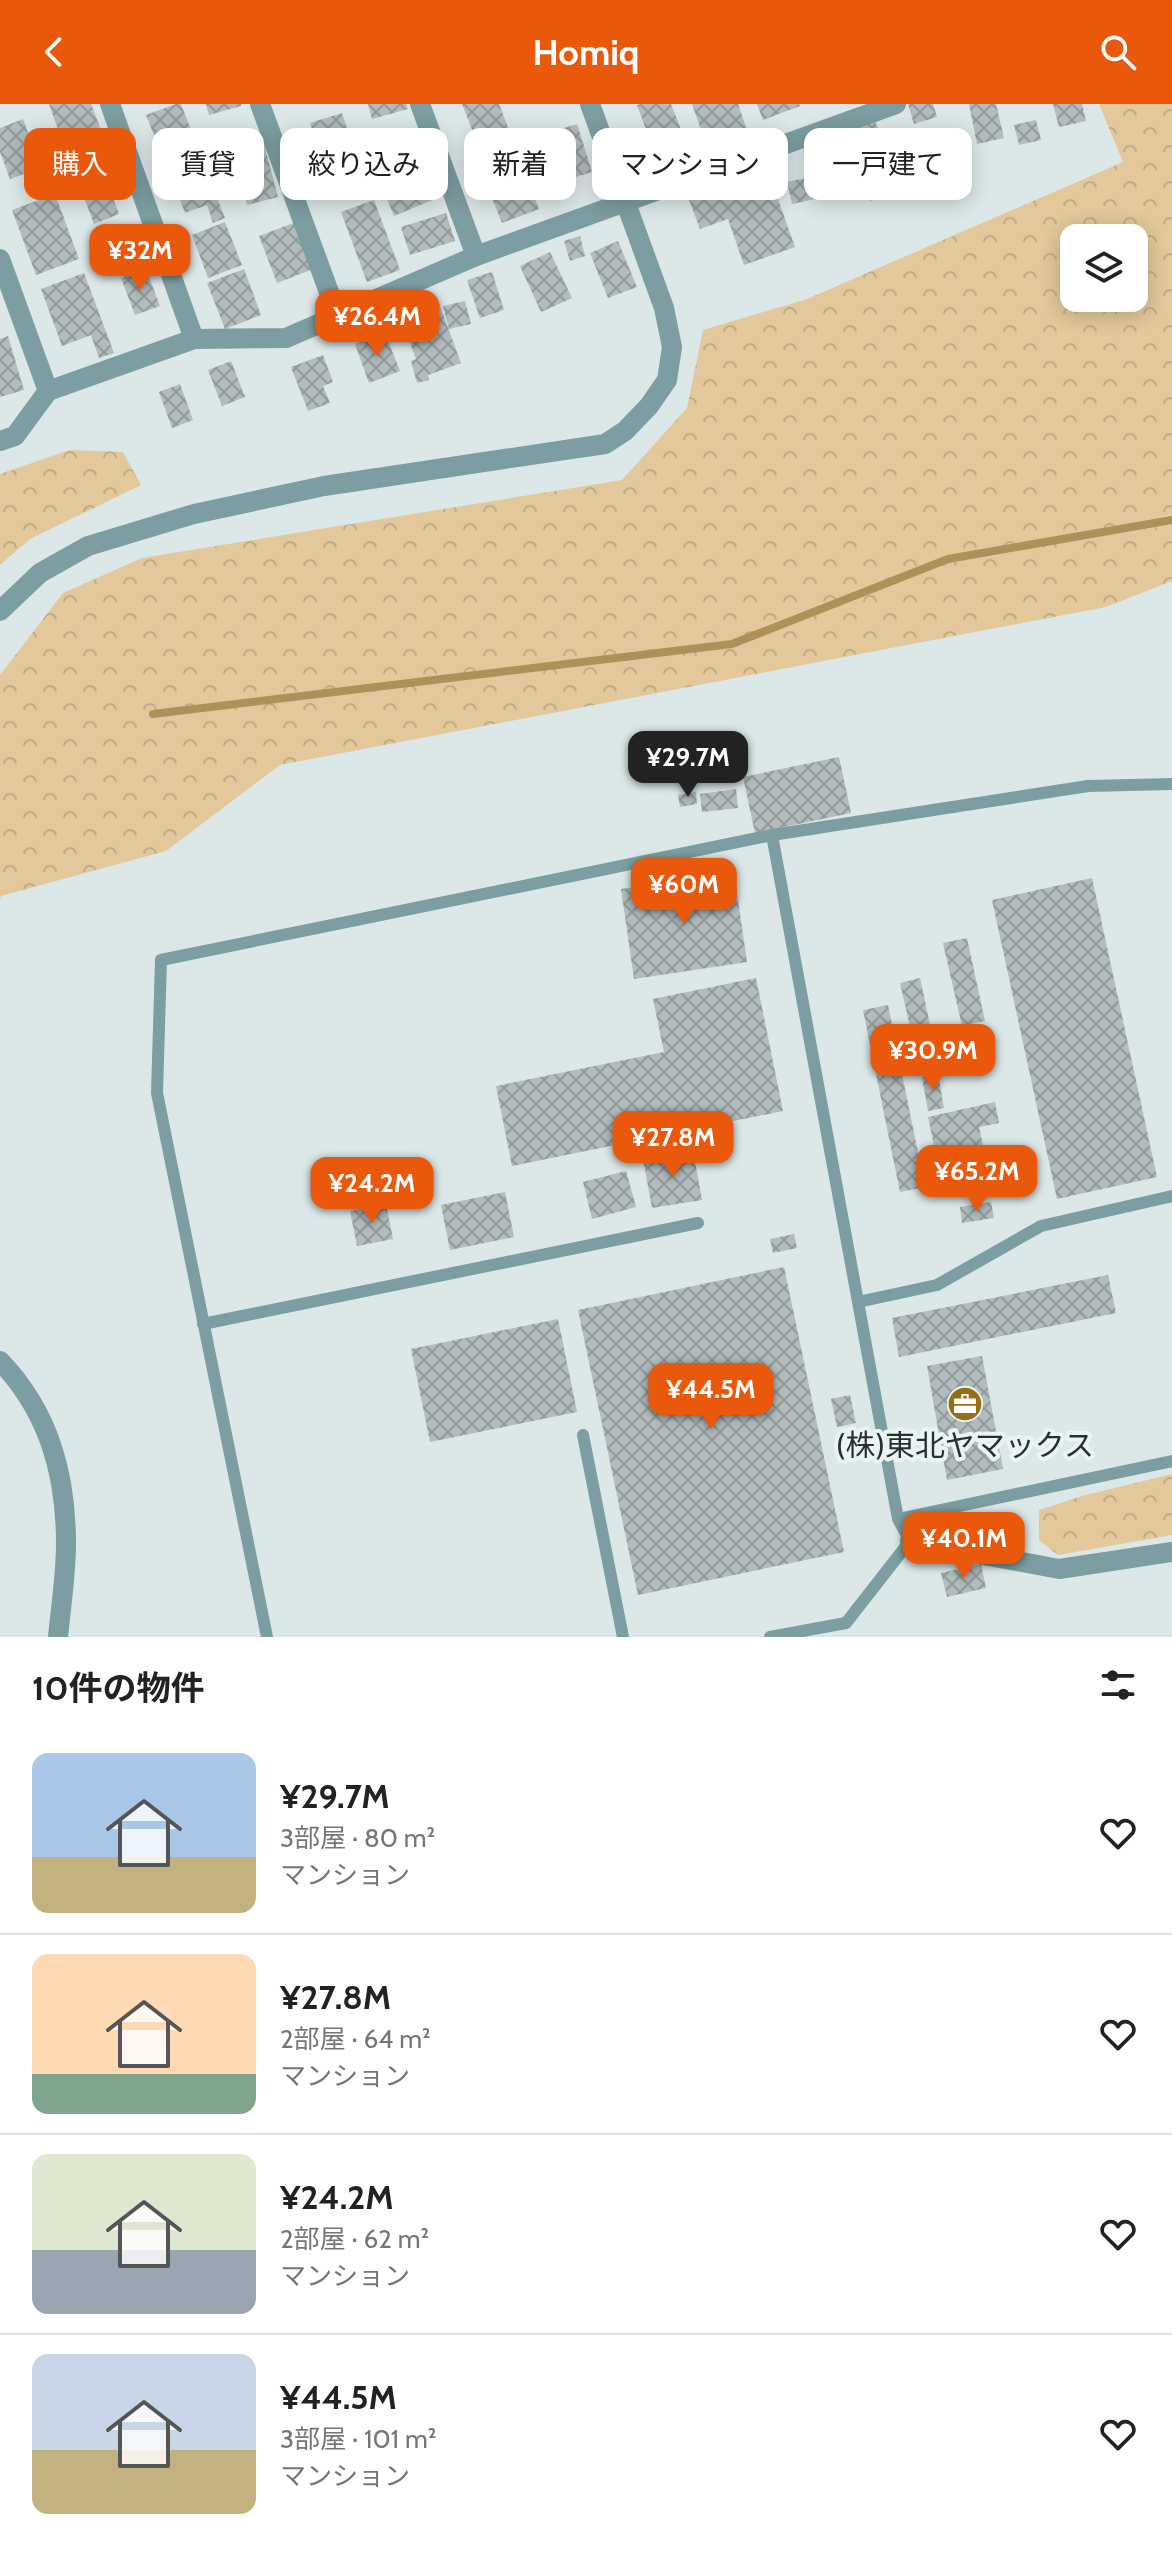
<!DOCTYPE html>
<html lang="ja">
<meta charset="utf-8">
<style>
body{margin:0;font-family:Cabin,"Noto Sans JP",sans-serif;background:#f2f2f2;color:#222;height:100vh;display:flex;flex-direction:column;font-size:30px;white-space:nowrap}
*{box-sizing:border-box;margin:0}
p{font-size:26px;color:#767676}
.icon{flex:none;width:44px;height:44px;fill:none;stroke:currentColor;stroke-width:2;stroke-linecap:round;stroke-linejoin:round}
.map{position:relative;height:1533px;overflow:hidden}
.panel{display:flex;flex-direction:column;background:#fff;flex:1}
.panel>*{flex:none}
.guide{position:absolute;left:24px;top:24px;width:1124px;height:72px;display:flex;gap:16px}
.tools{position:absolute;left:1060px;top:120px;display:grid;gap:16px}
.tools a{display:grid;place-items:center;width:88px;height:88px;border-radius:16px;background:#fff;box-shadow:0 4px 20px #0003;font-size:40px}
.price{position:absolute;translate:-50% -68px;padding:0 18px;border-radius:16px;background:#ea580c;color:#fff;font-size:26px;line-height:52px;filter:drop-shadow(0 2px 4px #0008)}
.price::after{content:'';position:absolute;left:50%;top:48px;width:24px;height:18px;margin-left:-12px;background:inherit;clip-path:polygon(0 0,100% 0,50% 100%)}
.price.on{background:#222;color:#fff}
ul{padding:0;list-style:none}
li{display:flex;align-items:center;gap:24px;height:200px;padding:0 32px}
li+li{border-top:2px solid #e0e0e0}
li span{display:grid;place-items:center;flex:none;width:224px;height:160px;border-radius:16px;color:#555}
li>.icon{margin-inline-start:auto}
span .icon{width:96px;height:96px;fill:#fffc;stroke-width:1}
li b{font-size:34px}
h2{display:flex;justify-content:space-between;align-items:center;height:96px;padding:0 32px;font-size:34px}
.tag{padding:0 28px;border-radius:16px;background:#fff;box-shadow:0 4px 20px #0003;font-size:28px;line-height:72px}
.tag.on{background:#ea580c;color:#fff}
header{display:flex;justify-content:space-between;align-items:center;height:104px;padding:0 32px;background:#ea580c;color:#fff;font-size:36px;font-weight:700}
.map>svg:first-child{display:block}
.forest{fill:url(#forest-crowns);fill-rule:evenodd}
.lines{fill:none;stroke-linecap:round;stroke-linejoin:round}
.stream{stroke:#ae9159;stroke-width:8}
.building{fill:url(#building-cross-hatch)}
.service{stroke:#7c9da1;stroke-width:12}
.minor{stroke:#7c9da1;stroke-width:20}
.tertiary{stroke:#7c9da1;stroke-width:20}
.labels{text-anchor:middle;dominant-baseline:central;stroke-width:8;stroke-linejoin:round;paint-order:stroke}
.poi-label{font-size:30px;fill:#2a2e2e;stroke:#e9f4f5}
</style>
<header><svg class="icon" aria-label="back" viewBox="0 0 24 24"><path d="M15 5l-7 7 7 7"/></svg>Homiq<svg class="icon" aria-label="search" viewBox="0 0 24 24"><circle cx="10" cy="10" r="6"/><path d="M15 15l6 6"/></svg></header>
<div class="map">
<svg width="1172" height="1533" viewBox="0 0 1172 1533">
<defs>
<pattern id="forest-crowns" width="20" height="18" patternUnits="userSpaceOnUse" patternTransform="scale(2)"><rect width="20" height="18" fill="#e2c89a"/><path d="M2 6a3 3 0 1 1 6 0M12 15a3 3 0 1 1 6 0" fill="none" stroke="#c2ac85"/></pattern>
<pattern id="building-cross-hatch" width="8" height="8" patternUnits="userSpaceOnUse" patternTransform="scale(2)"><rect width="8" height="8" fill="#b2bcbd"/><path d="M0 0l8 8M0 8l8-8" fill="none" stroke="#91999a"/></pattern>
</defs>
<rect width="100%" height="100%" fill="#dce7e8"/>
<path class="forest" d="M1099,0h73v477l-66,26 -826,158 -114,86 -165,45 -1,3v-224l63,-82 79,-35 480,-78 65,-72 16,-78 104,-31 316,-137zM1074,134h60v60h-60z
M70,346l53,2 18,33 -111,54 -30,26v-91z
M1172,1370v61l-114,20 -19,-15v-30l43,-14z"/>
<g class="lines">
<path class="stream" d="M153,610l579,-70 216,-85 224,-39"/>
</g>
<path class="building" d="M49,0h42l19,49 -28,11 -8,-22 -10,4z
M176,0h5l10,26 -34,13 -11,-28z
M206,0h35v2l-32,9z
M368,0h38l2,5 -36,10z
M462,0h37l10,26 -32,12z
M641,0h30l13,33 -31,11 -16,-43z
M692,0h46l10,29 -41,14z
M757,0h42l1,2 -37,14z
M908,0h25l4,13 -23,7z
M969,0h27l8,34 -27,6z
M1053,0h29l4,17 -27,6z
M342,9l16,48 -31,11 -17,-49z
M23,15l18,49 -31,11 -10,-27v-24z
M1036,16l5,20 -22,5 -5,-20z
M875,17l8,20 -27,11 -8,-21z
M577,20l15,48 -29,9 -15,-48z
M398,30l9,32 -30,9 -9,-32z
M262,33l16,60 -31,8 -17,-60z
M824,35l7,19 -19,7 -7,-19z
M195,39l30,75 -12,5 -6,-18 -22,8 -22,-58z
M890,42l11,48 -31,7 -12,-47z
M517,47l22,58 -37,14 -23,-57z
M423,62l14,32 -43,18 -13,-32z
M767,64l28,79 -51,18 -16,-46 -28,10 -12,-32 40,-15 7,18 18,-7 -6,-18z
M833,68l5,22 -46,10 -5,-22z
M104,70l15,40 -25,10 -15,-40z
M55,90l24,65 -43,16 -24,-65z
M374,96l26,70 -33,12 -26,-70z
M446,109l9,28 -45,14 -9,-28z
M225,118l17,43 -34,13 -16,-43z
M296,118l17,47 -36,14 -18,-47z
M580,132l5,20 -15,5 -6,-20z
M618,137l19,46 -29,11 -18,-45z
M550,148l22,46 -31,14 -21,-46z
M146,165l14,37 -25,9 -14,-37z
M244,165l17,46 -36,14 -18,-46z
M492,168l12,38 -24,8 -13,-38z
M84,169l30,80 -15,5 -8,-23 -29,11 -21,-57z
M437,194l24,65 -33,12 1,5 -12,3 -6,-22 5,-2 -17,-46z
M465,197l6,23 -22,5 -6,-23z
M385,229l15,38 -31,12 -14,-39z
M8,232l16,54 -24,7v-58z
M323,251l10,27 -10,4 7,17 -22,8 -17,-44z
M231,257l14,36 -23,9 -14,-36z
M180,280l13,36 -21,8 -13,-36z
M839,653l12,56 -96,20 -12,-56z
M736,685l2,19 -36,4 -2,-18z
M696,688l1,12 -17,3 -2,-12z
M734,768l13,90 -113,17 -13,-90z
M1092,774l65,299 -100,22 -65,-299z
M967,834l18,83 -23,5 -19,-83z
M756,874l27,133 -271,55 -16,-80 168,-34 -11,-53z
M920,874l20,93 -19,4 -21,-92z
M888,901l37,182 -25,5 -37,-182z
M938,970l6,34 -16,3 -6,-34z
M995,998l4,21 -20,4 8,36 -47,11 -12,-57z
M693,1046l9,50 -50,8 -9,-49z
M626,1067l10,36 -44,12 -9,-37z
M505,1088l9,45 -64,13 -9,-45z
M991,1098l3,16 -32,5 -2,-16z
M386,1100l7,35 -36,7 -7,-35z
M794,1130l3,14 -24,5 -3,-14z
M784,1163l60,285 -206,43 -60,-285z
M1108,1171l8,38 -217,44 -7,-39z
M558,1215l19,93 -147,30 -19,-93z
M982,1252l21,113 -56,11 -20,-114z
M850,1291l6,28 -19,4 -6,-28z
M981,1460l5,24 -39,9 -6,-24z"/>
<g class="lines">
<path class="service" d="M858,1198l79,-17 104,-59 131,-30
M203,1220l495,-101
M583,1331l40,202
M898,1415l274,-58
M267,1533l-110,-544 4,-133 611,-125 316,-49 84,-2
M770,1533l76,-14 64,-82 -12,-22 -126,-684"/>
<path class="minor" d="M110,0l84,235
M260,0l77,210
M420,0l56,152
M0,155l48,132
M0,337l15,-5 33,-45 146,-52 92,-1 190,-82 420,-152"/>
<path class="tertiary" d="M0,507l40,-38 48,-27 106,-32 130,-28 281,-42 20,-13 24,-25 18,-26 5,-33 -8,-39 -74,-204
M0,1257c49,51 66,113 66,183 0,30 -5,62 -8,93
M910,1437l149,28 113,-17"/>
</g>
<defs>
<symbol id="office-disc" viewBox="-11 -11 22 22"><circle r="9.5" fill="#956f18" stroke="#e9f4f5"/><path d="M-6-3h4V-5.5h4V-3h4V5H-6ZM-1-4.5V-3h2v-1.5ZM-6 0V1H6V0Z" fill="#fff"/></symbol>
</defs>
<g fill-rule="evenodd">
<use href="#office-disc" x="945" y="1280" width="40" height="40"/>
</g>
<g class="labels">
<g class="poi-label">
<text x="965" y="1341">(株)東北ヤマックス</text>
</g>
</g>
</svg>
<div class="tools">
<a><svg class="icon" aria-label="layers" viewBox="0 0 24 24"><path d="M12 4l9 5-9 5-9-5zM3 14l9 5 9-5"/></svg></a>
</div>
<b class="price" style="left:140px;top:188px">¥32M</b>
<b class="price" style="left:377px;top:254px">¥26.4M</b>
<b class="price on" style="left:688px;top:695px">¥29.7M</b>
<b class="price" style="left:684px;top:822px">¥60M</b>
<b class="price" style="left:933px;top:988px">¥30.9M</b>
<b class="price" style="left:673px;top:1075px">¥27.8M</b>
<b class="price" style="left:977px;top:1109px">¥65.2M</b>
<b class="price" style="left:372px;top:1121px">¥24.2M</b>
<b class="price" style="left:711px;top:1327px">¥44.5M</b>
<b class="price" style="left:964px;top:1476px">¥40.1M</b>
<div class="guide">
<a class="tag on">購入</a>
<a class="tag">賃貸</a>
<a class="tag">絞り込み</a>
<a class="tag">新着</a>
<a class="tag">マンション</a>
<a class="tag">一戸建て</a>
</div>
</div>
<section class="panel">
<h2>10件の物件<svg class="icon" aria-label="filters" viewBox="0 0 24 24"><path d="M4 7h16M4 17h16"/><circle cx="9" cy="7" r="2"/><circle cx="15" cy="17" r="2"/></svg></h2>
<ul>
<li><span style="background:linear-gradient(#a9c7e8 65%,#c2b280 0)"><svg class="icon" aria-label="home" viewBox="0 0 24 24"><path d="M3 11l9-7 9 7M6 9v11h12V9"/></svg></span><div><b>¥29.7M</b><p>3部屋 · 80 m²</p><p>マンション</p></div><svg class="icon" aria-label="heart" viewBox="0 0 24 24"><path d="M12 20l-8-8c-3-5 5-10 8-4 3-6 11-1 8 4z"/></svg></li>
<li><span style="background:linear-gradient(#ffd9b3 75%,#7fa58c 0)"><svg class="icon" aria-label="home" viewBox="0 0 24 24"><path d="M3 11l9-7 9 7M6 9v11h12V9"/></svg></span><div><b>¥27.8M</b><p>2部屋 · 64 m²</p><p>マンション</p></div><svg class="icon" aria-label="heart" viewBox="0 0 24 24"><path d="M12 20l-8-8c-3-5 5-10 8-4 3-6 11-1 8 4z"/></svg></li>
<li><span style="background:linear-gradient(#dfe7d0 60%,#9aa5b1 0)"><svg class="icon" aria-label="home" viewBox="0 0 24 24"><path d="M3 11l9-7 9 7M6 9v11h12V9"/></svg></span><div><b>¥24.2M</b><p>2部屋 · 62 m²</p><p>マンション</p></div><svg class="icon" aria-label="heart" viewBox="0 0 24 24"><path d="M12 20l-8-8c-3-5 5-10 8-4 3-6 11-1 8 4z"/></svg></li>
<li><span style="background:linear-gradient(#c9d6e8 60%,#c2b280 0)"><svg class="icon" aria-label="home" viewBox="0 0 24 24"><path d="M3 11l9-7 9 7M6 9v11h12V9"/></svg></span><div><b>¥44.5M</b><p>3部屋 · 101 m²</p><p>マンション</p></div><svg class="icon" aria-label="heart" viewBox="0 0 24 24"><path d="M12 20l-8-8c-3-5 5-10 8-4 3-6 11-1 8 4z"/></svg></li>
</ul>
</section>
